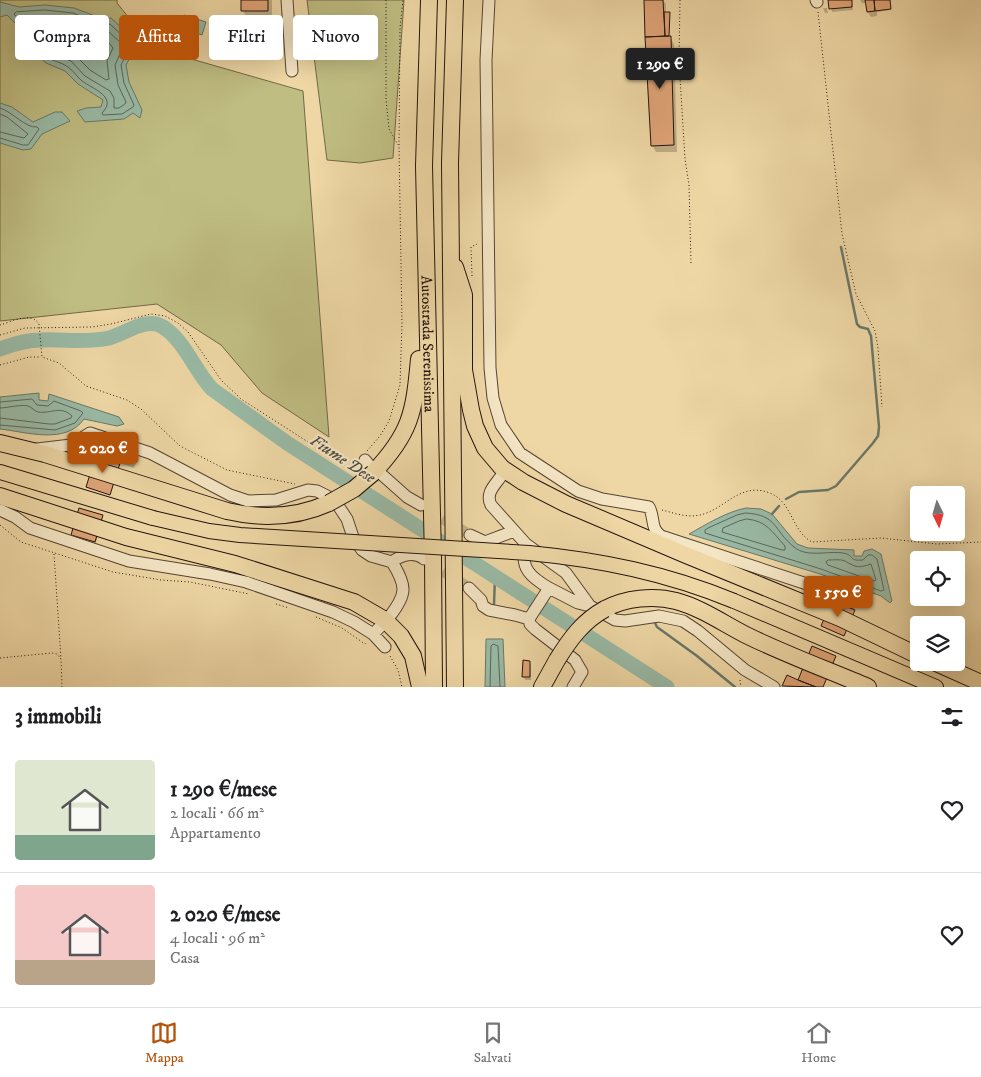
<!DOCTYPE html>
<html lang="it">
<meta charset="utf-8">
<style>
body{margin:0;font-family:"IM FELL DW Pica",serif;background:#f6f6f6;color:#202124;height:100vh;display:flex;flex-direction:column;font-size:19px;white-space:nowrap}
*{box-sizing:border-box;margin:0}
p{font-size:16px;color:#757577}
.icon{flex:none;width:28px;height:28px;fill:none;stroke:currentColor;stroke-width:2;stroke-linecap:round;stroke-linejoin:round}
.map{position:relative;height:687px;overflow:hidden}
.side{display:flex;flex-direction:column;background:#fff;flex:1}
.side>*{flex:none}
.guide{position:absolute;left:15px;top:15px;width:500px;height:45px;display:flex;gap:10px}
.needle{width:32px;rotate:175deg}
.tools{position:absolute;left:910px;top:486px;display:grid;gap:10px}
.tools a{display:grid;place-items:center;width:55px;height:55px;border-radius:5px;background:#fff;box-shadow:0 5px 20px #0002;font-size:25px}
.price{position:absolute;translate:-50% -42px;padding:0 11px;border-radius:5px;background:#b45309;color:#fff;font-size:16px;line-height:32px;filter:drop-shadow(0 1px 2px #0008)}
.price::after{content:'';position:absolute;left:50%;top:30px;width:15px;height:11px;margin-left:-8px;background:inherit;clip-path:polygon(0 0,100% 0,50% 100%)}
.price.active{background:#222;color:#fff}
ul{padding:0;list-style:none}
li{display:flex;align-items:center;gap:15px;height:125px;padding:0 15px}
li+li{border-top:1px solid #e0e0e0}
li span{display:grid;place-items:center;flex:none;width:140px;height:100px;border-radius:5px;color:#555}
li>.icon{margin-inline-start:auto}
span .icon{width:60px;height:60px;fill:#fffc;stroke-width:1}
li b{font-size:21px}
h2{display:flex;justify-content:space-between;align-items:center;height:60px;padding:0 15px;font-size:21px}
.chip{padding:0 18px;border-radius:5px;background:#fff;box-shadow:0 5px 20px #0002;font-size:18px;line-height:45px}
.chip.active{background:#b45309;color:#fff}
.dock{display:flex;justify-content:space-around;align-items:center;height:70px;border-top:1px solid #e0e0e0;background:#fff;font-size:14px;color:#757577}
.dock a{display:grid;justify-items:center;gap:2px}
.dock .active{color:#b45309}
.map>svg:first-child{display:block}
.green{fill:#bfbd82;stroke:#726847}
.water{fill:#99baa6;stroke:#6a7768}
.shadow{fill:#0003}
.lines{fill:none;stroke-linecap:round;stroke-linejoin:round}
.shore{stroke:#5e6659;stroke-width:1}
.stream{stroke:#6a7768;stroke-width:2.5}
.river{stroke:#99baa6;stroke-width:15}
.building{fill:#dfa376;stroke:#24130c}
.minor-tunnel{stroke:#c6b086;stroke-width:11;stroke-dasharray:11 5.5;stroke-linecap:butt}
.minor-casing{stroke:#564432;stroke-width:13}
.major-casing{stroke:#24130c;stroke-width:16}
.highway-casing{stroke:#24130c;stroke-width:18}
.path{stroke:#24130c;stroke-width:1;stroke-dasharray:1 2.5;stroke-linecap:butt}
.minor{stroke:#f4e5c4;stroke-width:11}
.major{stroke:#eed7a5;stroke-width:14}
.highway{stroke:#eed7a5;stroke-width:16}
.major-bridge-casing{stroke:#24130c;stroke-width:16;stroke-linecap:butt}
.highway-bridge-casing{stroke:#24130c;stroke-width:18;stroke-linecap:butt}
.major-bridge{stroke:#eed7a5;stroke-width:14}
.highway-bridge{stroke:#eed7a5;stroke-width:16}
.labels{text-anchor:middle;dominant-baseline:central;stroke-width:4.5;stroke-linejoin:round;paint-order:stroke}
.street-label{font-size:15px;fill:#24130c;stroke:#f4e5c4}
.water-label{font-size:16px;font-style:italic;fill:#4d4d42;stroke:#f4e5c4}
</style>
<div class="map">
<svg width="981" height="687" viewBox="0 0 981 687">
<rect width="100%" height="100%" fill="#eed7a5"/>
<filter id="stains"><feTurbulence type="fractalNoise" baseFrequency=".004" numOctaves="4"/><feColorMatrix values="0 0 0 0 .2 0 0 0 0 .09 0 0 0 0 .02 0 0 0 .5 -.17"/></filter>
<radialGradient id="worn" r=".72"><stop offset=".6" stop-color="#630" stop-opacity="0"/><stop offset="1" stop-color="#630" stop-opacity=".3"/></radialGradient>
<path class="green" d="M0,0h117v3l36,45 150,43 26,346 -67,-44 -41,-48 -64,-41 -157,17z
M307,0h97l-11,158 -33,5 -33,-3z"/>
<path class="water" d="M0,2l19,5 26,-2 29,3 29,11 8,-1 27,25 -12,22 3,17 13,28 -2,8 -7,-5 -9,6 -39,3 -8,-11 9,-3 15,-1 2,-7 -25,-16 -13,-13 -19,-8 -10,-9 -6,-21 -13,-8 -10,-10 -7,2z
M184,15l22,7 -4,13 -22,-7z
M0,103l12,4 21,15 22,-10h7l8,9 -28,13 -11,15 -8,1 -23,-7z
M39,393v7l9,1 1,-7 70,23 5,7 -7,2 -33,-7c-18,26 -58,13 -84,10v-32z
M746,508l15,1 11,5 25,30 11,4 46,2v6h8l2,-5 8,-2 9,5 11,47 -2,2 -9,-7 -61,-22 -131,-40c18,-10 37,-22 57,-26z
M486,639h17l2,48h-20z"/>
<path class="shadow" d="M243,0h29v18l-25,-1 -5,-7z
M645,0h18l3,4v9l4,1 -1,22 5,8 3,108h-21l-4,-7z
M830,0h22l1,10 -21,2z
M860,0h30l1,10 -14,2v4l-6,1 -3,-5 -1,-9h-5z
M823,8h4l1,5h-3z
M269,30l3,5v23h-29l-3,-5z
M98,454l36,1 3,5 -3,8 -14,-5 -10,32 -23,-8z
M102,516l-6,27 -23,-7 -1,-1z
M835,657l-12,30h-39l4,-10 11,4z
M529,662l2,3v15h-6l-1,-3z"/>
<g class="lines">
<path class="shore" d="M45,10l28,3 28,11h9l20,19 1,2 -10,20 3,18 10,22 -1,2 -11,7 -19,1 -1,-2c16,-16 -9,-24 -20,-32 -5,-4 -8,-10 -14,-14 -8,-6 -20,-6 -27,-15 -4,-5 -4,-15 -7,-22l-14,-9 -6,-7 2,-2z
M44,16l27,3 28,11h8l15,14 1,3 -8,18 3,20 8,17 -1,2 -6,4h-5v-10l-4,-7 -25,-15 -14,-15 -19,-8 -6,-5 -5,-19 -9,-9 2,-3z
M51,24l19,3 27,10 8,1 8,10 -6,13 2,18 -3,1 -16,-10 -15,-15 -22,-11 -5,-17z
M0,108c13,4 25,20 37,19l2,2 -11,16h-5l-23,-7
M0,114l7,3 21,17 -4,4 -24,-6
M0,402l32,-3 5,6 11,1 6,-5 27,10 2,2 -8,10 -20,7 -55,-5
M0,408c6,0 23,-4 28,-2 4,1 6,5 10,6 13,2 23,-7 34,4l-1,2 -16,6h-6l-49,-6
M746,513c32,2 27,17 48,34 14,12 38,2 53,7 7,3 2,7 16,6l5,-5h4l5,4 7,31 -3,1 -60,-22 -116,-36v-3l3,-2 29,-13z
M747,519c20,2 25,13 38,27v4h-3l-60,-18 1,-4 16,-7z
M829,560c4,0 12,-1 16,1 12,7 13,7 26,3l5,16 -3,1 -45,-16 -2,-3z
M490,687l1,-41 2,-2 5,2 2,41"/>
<path class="stream" d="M786,499l13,-7 29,-2 8,-4 37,-43 5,-7 1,-9 -8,-91 -3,-7 -8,-2 -3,-3 -16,-77
M772,514l7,-8
M494,604l1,-27
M655,623l2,4 40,29 38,31"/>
<path class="river" d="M0,349c13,-5 26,-9 41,-9 23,-1 45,3 68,-2 16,-4 38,-22 54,-11 21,13 32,44 49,62l75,54 380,244"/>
</g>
<path class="building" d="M241,0h27v11h-27z
M644,0h19l2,36 -20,1z
M828,0h24v7l-23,2z
M865,0h9l1,11 -8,1z
M874,0h16l1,9 -16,2z
M664,12h6l-1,24h-4z
M239,29h31v24h-31z
M671,36l3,109 -23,1 -6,-109z
M98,442l37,12 -3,9 -37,-11z
M97,452l24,8 -11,35 -24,-8z
M79,508l24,7 -8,27 -24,-7z
M832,600l23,10 -11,26 -23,-10z
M812,646l24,10 -13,31h-7l-18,-7z
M523,660l7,1v16h-8z
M787,675l11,5 18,7 -34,-1z"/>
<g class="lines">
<path class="minor-tunnel" d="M428,510l42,25
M429,562l40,26"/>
<defs>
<path id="minor" d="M287,0l5,71
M489,0l-3,60 4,308 3,30 8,27 19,28 58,38 24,8 47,8c6,11 1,21 12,29l158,52
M816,0l1,2
M37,449l34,-4 19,-12 60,20 80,42 18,6 28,-1 32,-10 9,1 10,5 12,11 8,12 6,18 9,13 9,6 21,6
M365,460l5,6
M380,473l27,24 14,8
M502,475c-7,10 -17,18 -11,30l35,39 40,29 24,33
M0,510l15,7 15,11 99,33 81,13 36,8 87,30 21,10 19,12
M470,535l15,7 29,-11
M526,547c-7,21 6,31 23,41l-20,31
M469,588l12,12 2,6 6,4 26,5 14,4 1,5 5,5 40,31 7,12 -9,15
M549,588l29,15 12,3 25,14 10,1 34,-5 24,5 15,10 47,39 29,17
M390,616c17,-22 17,-30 2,-54 9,-7 22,-11 32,-3
M380,627l-7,7 12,13"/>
<path id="major" d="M0,472l153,46
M734,601l202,86"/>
<g id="highway">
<path id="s1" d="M429,0l-5,166 9,392 1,129"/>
<path d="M455,267l9,28v75l7,40 4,16 10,22 17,20 21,14 43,22 120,51 154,63 79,38"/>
<path d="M0,443l45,11 182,57c35,8 69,7 102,-8"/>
<path d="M373,473c38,-40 41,-60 46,-114"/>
<path d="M0,496l126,41 109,27 119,38 31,18 16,16 12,20 7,31"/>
<path d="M605,609c20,-11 49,-14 71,-8 26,7 48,23 72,35 39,19 80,34 120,51"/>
<path d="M934,662l47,21"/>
<path d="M455,687l-5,-524 5,-163"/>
<path d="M542,687l15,-27"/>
</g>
</defs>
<use href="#minor" class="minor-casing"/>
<use href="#major" class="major-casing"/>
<use href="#highway" class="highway-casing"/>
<path class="path" d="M386,0v99l3,30 9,16
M680,0l-1,61 6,98 4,26 2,79
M818,12l24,222 14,60 19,37 3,17 4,59
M472,276l-1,-29 6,-3
M0,325c11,-3 31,-14 39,-1l3,33 17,6 27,23 41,14 14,9 39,37 47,24 68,14
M0,335l25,-7 67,-1 19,-3 40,-10 14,2 13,7 10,9 33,48 20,19 92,59 15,3 8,-1
M0,365l29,-8h11
M367,451l13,-15 9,-15 11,-36 2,-62 -3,-177 1,-118 3,-28
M662,510c12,3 25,8 38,5 24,-5 39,-32 67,-23 26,8 23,38 45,50l69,-4 56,6 44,-2
M0,525l21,17 92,30 48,8 29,2 59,12
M54,554l7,105
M276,604l13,4
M316,617l26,11 23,16 2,-2
M390,656l8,14 4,17
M0,658l52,-5 5,1 4,5 1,28
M740,680l1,7"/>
<use href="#minor" class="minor"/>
<use href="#major" class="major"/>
<use href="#highway" class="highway"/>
<defs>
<path id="major-bridge" d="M153,518l56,13 31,4 289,18c72,7 137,20 205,48"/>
<path id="highway-bridge" d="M329,503l25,-14 19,-16
M557,660c13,-21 26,-39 48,-51"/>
</defs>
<use href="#major-bridge" class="major-bridge-casing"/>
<use href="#highway-bridge" class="highway-bridge-casing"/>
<use href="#major-bridge" class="major-bridge"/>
<use href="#highway-bridge" class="highway-bridge"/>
</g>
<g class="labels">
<g class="street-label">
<text stroke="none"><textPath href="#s1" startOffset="344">Autostrada Serenissima</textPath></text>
</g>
<g class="water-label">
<text transform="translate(343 459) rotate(33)">Fiume Dese</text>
</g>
</g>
<rect width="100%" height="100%" filter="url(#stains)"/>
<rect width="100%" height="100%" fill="url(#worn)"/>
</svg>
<div class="tools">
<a><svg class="needle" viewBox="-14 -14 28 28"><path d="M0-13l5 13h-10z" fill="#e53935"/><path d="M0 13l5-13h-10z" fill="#757577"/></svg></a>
<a><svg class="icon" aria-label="locate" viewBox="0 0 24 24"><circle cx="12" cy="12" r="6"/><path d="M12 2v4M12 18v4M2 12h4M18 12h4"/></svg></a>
<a><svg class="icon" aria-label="layers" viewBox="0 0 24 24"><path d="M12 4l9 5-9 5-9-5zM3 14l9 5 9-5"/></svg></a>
</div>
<b class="price active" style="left:660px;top:90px">1 290 €</b>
<b class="price" style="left:103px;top:474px">2 020 €</b>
<b class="price" style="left:838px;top:618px">1 550 €</b>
<div class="guide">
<a class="chip">Compra</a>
<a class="chip active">Affitta</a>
<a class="chip">Filtri</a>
<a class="chip">Nuovo</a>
</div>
</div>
<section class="side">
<h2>3 immobili<svg class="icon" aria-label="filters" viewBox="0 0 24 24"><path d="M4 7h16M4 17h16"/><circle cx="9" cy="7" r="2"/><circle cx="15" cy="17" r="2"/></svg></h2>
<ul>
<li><span style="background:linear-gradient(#dfe7d0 75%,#7fa58c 0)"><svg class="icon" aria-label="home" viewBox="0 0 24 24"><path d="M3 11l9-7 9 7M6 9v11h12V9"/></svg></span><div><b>1 290 €/mese</b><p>2 locali · 66 m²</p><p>Appartamento</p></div><svg class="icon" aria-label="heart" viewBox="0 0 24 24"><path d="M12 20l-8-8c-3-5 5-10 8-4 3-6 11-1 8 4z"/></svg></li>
<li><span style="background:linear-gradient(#f6c9c9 75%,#b9a48a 0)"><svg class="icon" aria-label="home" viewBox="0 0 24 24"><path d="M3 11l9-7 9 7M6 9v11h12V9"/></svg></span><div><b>2 020 €/mese</b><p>4 locali · 96 m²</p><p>Casa</p></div><svg class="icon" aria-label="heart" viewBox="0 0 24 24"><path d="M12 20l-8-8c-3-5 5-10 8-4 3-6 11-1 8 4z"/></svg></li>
</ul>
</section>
<nav class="dock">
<a class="active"><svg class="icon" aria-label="map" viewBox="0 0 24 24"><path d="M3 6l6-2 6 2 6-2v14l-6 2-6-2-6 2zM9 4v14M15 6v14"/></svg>Mappa</a>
<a><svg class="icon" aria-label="saved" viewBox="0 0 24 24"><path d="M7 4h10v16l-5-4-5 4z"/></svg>Salvati</a>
<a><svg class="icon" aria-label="home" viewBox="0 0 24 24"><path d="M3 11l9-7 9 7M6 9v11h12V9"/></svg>Home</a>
</nav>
